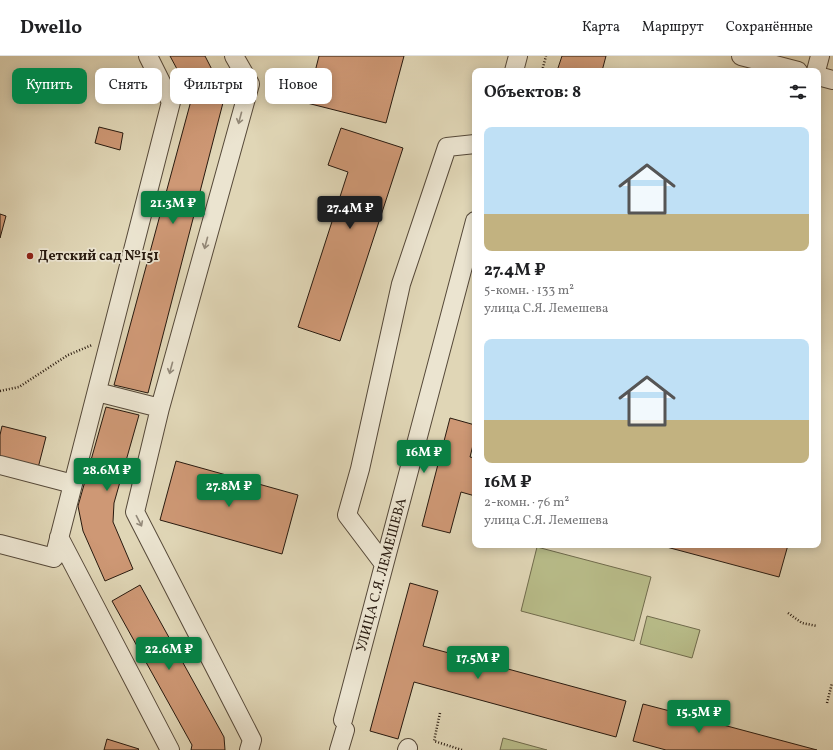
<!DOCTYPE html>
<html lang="ru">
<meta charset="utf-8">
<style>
body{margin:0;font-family:Vollkorn,serif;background:#f2f2f2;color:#202124;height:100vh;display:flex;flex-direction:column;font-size:15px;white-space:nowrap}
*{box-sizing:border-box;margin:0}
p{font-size:13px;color:#757577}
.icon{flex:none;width:22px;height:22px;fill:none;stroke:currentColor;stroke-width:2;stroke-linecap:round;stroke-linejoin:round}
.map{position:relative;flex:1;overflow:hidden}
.drawer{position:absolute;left:472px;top:12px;width:349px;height:480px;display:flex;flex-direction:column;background:#fff;border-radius:8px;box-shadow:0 2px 10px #0003}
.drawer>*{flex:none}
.hud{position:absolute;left:12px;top:12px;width:380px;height:36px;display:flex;gap:8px}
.price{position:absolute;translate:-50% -34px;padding:0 9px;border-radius:4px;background:#0b8043;color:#fff;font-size:13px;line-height:26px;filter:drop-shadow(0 1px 2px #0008)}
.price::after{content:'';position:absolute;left:50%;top:24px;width:12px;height:9px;margin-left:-6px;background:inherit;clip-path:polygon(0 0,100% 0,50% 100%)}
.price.on{background:#222;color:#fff}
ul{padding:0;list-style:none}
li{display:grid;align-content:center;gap:8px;height:212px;padding:0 12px}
li span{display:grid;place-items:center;height:124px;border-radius:8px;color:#555}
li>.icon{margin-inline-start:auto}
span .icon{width:72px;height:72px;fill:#fffc;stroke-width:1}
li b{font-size:17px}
h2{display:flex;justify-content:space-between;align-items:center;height:48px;padding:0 12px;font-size:17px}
.chip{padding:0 14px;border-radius:8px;background:#fff;box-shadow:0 2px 10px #0003;font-size:14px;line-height:36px}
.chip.on{background:#0b8043;color:#fff}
header{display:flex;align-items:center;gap:24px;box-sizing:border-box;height:56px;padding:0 20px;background:#fff;border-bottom:1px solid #e0e0e0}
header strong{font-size:19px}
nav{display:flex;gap:22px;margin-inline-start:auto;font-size:14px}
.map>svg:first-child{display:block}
.green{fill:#b8bc89;stroke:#706b4c}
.building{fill:#ce9875;stroke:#281a0f}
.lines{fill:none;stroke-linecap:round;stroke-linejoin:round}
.minor-casing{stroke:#564939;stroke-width:20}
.path{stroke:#281a0f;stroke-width:2.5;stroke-dasharray:1 2;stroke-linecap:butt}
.minor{stroke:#ebe4d0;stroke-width:18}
.oneway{stroke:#938979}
.poi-dot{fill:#8f2418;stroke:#ebe4d0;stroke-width:1.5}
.labels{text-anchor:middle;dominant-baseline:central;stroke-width:3.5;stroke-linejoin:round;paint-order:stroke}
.poi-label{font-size:14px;font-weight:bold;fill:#281a0f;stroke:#ebe4d0;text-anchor:start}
.street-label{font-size:14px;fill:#281a0f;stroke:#ebe4d0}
</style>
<header>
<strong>Dwello</strong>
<nav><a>Карта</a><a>Маршрут</a><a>Сохранённые</a></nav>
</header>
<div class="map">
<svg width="833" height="694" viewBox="0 0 833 694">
<rect width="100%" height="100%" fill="#e0d6b6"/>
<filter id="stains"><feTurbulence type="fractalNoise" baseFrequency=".005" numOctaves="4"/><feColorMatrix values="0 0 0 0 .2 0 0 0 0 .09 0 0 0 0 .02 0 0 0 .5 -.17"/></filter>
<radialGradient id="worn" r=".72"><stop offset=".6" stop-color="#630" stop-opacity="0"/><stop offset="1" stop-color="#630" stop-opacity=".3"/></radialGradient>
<path class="green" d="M537,491l114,30 -17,64 -113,-30z
M647,560l53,14 -8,28 -52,-14z
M503,682l44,12h-47z"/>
<path class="building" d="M170,0h35l20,39 -77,298 -34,-8 78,-288z
M319,0h85l-18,67 -79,-20z
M562,0h44l-4,15h-45z
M99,71l24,6 -3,17 -25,-7z
M341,72l62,20 -63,193 -42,-14 50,-155 -20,-7z
M0,158l6,2 -6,22z
M106,351l33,8 -25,88 -1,19 20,47 -28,12 -22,-50 -5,-25z
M450,362l25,7v12l-5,20 5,1v38l-14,-4 -11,41 -28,-7z
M2,370l44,11 -8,31 -38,-10v-23z
M176,405l122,34 -16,59 -122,-34z
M659,489h129l-9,32z
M410,527l28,8 -15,55 203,55 -10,36 -202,-55 -16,57 -28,-8z
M140,529l84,152 1,13h-34l1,-5 -80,-144z
M643,648l54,14 120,32h-151l-33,-9z
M107,683l32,10 -1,1h-34z"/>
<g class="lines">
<defs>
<path id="minor" d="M234,0l16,28 -90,324 -25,104 117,228 -3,10
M741,0l57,15
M514,15l4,-15
M816,15l4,-15
M818,20l15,4
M97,336l63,16
M0,409l73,19
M59,481l111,213
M0,488l54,14 117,-456 -23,-46
M384,508l-37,-49 13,-46 41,-185 46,-137 28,-3
M343,664l132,-499
M339,694l6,-20
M407,694l1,-2"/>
</defs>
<use href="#minor" class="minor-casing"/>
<path class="path" d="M542,15l4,-15
M0,335l19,-4 49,-32 24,-10
M788,557l14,10 15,3
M827,647l5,-20
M440,657l-6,28 28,9"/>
<use href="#minor" class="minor"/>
</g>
<defs><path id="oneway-shaft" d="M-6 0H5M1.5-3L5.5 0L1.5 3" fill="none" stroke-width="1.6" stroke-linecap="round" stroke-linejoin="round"/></defs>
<g class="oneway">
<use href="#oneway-shaft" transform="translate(240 62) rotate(105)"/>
<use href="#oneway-shaft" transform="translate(206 187) rotate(105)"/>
<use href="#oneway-shaft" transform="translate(171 312) rotate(105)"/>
<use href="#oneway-shaft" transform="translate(139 465) rotate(63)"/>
</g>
<circle class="poi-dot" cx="30" cy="200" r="4"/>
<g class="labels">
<g class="poi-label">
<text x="38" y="200">Детский сад №151</text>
</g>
<g class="street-label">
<text transform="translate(382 519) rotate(-75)">УЛИЦА С.Я. ЛЕМЕШЕВА</text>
</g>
</g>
<rect width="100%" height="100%" filter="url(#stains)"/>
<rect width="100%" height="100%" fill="url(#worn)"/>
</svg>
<b class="price" style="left:173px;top:169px">21.3M ₽</b>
<b class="price on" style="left:350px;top:174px">27.4M ₽</b>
<b class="price" style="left:424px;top:418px">16M ₽</b>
<b class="price" style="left:107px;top:436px">28.6M ₽</b>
<b class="price" style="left:229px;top:452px">27.8M ₽</b>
<b class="price" style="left:169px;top:615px">22.6M ₽</b>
<b class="price" style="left:478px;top:624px">17.5M ₽</b>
<b class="price" style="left:699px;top:678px">15.5M ₽</b>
<div class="hud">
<a class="chip on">Купить</a>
<a class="chip">Снять</a>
<a class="chip">Фильтры</a>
<a class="chip">Новое</a>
</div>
<section class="drawer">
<h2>Объектов: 8<svg class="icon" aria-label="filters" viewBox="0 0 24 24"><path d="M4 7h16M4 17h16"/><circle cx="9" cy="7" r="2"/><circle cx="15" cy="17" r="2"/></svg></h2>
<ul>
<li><span style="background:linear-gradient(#bfe0f5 70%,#c2b280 0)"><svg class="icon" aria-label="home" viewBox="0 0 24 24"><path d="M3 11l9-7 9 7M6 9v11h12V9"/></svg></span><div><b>27.4M ₽</b><p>5-комн. · 133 m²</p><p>улица С.Я. Лемешева</p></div></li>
<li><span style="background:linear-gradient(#bfe0f5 65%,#c2b280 0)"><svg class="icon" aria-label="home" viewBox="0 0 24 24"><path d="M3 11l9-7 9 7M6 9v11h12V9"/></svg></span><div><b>16M ₽</b><p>2-комн. · 76 m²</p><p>улица С.Я. Лемешева</p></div></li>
</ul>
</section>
</div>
